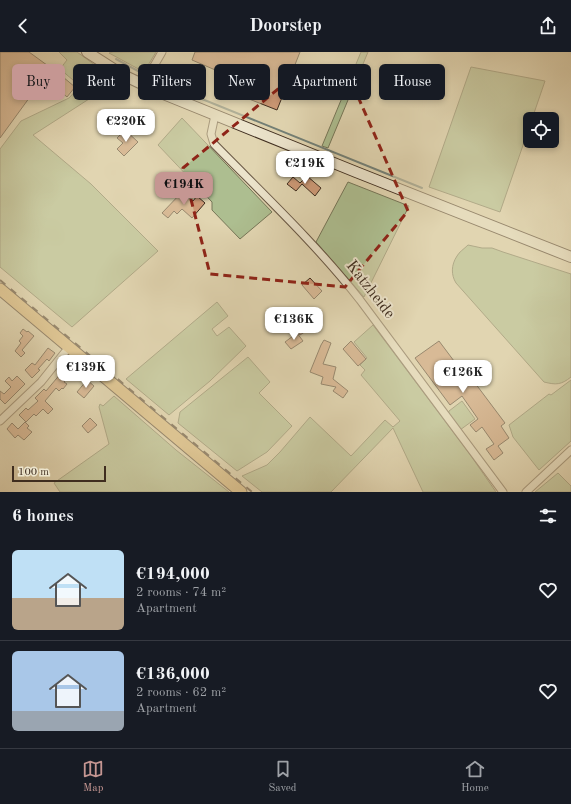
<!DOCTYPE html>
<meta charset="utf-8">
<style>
body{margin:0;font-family:"Old Standard TT",serif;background:#242831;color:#f1f3f6;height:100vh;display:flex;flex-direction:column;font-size:15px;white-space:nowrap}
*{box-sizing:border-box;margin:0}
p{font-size:13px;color:#9ea1a6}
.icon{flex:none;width:22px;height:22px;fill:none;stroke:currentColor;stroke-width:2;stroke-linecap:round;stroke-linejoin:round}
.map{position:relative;height:440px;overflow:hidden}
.drawer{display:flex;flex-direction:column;background:#171b24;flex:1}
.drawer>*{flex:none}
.banner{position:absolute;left:12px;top:12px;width:547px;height:36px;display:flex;gap:8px}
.tools{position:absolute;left:523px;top:60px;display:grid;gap:8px}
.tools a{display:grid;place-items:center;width:36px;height:36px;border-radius:6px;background:#171b24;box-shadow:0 2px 6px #0003;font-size:20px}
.scale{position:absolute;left:12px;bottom:10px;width:94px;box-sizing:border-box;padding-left:4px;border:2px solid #3f2d1f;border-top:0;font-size:11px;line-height:14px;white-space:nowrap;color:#3f2d1f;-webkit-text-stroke:3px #ece4cc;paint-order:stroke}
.price{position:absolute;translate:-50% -34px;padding:0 9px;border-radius:8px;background:#fff;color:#222;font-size:13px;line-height:26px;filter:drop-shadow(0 1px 2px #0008)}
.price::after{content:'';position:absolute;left:50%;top:24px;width:12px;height:9px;margin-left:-6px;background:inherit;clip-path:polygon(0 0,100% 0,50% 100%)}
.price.active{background:#c59692;color:#111}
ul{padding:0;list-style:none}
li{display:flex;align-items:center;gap:12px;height:100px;padding:0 12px}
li+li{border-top:1px solid #363941}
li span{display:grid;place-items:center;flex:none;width:112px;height:80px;border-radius:6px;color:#555}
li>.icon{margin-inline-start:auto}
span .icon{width:48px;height:48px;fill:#fffc;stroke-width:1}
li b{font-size:17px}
h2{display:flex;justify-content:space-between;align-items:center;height:48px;padding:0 12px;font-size:17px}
.pill{padding:0 14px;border-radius:6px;background:#171b24;box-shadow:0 2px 6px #0003;font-size:14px;line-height:36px}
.pill.active{background:#c59692;color:#111}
header{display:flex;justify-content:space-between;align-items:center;height:52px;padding:0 12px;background:#171b24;font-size:18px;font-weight:700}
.menu{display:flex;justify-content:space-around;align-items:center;height:56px;border-top:1px solid #363941;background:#171b24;font-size:11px;color:#9ea1a6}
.menu a{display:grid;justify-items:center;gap:2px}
.menu .active{color:#c59692}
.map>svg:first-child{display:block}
.green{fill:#adbe90;stroke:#767658}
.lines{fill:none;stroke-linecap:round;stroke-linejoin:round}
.stream{stroke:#738077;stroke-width:2}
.building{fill:#cd9976;stroke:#3f2d1f}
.street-casing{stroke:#685744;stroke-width:9}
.secondary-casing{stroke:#3f2d1f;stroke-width:12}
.primary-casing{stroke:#3f2d1f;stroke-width:13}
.street{stroke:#ece4cc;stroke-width:7}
.secondary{stroke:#ece4cc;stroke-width:10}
.primary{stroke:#e0ba78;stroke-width:11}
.rail{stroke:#3f2d1f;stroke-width:2;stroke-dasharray:7 7;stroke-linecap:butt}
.marked{fill:none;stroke:#8f2418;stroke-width:3;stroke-dasharray:8 5;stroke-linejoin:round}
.labels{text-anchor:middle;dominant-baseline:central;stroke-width:4;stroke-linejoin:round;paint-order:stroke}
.street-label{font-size:16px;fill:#3f2d1f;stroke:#ece4cc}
</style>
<header><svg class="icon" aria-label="back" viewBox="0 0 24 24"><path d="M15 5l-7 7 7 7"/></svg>Doorstep<svg class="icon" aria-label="share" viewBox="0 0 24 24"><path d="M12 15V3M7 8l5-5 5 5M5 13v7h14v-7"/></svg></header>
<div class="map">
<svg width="571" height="440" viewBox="0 0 571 440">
<rect width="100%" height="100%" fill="#e1d5b1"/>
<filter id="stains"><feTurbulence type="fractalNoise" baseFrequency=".005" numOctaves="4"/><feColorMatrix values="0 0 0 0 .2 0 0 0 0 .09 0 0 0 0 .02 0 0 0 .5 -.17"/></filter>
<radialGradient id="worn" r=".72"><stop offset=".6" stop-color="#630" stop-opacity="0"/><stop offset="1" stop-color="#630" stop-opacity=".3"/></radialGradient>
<path class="green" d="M59,0h18l22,16 4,22 -70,45 58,49 67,67 -86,76 -72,-60v-118l21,-28 48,-23 11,-12 -20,-17 7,-9z
M113,0h43l-12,20 -35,-19z
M361,0h7l-40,96 -6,-2z
M471,15l74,14 -13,38h-2v6l-30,87 -71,-25z
M182,66l90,94 -32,27 -28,-29v-8l-54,-57z
M348,130l61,24 -45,91 -48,-55z
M468,193l14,3h10l11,4 68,22v103c-10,8 -15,8 -27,5l-88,-99c-5,-8 -5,-18 1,-27 2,-4 7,-7 11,-11z
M217,250l11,14 -16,13 5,7 12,-9 17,19 -36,35 -41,34 -43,-36z
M373,273l98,131 25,36h-73l-30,-64 -62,64h-69l-20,-16 25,-11 13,-13 30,-35 41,39 34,-36 8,7 7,-6 -39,-46 4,-5 -5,-5 7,-7 -13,-16z
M248,305l22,25 -11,11 33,33 -25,26 -30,19 -59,-48 2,-11z
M571,328v61l-32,29 -26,-33 -4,-12 40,-31 2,1z
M114,344l62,54 53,42h-169l-6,-9 55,-39 -10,-37 1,-3 3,2z
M462,349l13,18 -15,11 -12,-15 1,-4z
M558,421l13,13v6h-36z"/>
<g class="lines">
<path class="stream" d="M116,7l22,12
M155,28l267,108"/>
</g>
<path class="building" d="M0,0h29l22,16 -51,70z
M195,0h105l-23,58 -28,-11 2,-6 -27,-11 3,-7 -35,-15z
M63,25l12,10 -8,10 -15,-13 5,-6 4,1z
M125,78l13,12 -14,14 -7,-7 6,-6 -6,-5z
M309,113l11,4 -2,5 -11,-5z
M307,124l14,12 -6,8 -13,-12 -6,7 -9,-7 6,-7 7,6z
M182,140l11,9 4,-5 8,7 -13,15 -10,-9 -5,5 -3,-3 -6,7 -6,-5z
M310,226l12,13 -8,8 -12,-14z
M308,256l5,6 -10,8 6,7 -9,6 -9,-11 9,-6 -2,-3z
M23,277l4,3 1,-1 6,5 -12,14 3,3 -4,4 -6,-6 6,-8 -2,-2 4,-5 -3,-3z
M297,281l6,8 -12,8 -6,-7z
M324,288l7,3 -8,21 13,3 -3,12 15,12 -5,7 -10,-7 3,-4 -15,-3 2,-7 -13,-5 11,-27z
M351,289l15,18 -8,7 -15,-17z
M439,289l27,36 3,-2 36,48 -4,3 8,12 -11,8 5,7 -9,7 -8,-11 8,-5 -12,-17 -6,5 -6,-7 8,-6 -16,-23 -12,9 -35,-47z
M48,296l7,5 -6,8 -2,-2 -9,10 2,1 -8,8 -7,-8 7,-7 3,2z
M66,310l6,5 -2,3 3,2 -9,10 3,2 -4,5 -1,-1 -3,3 -3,-3 -11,13 8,8 -5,5 -5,-5 -7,7 -2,-2 -8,8 -7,-7 7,-7 2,2 10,-9 -3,-3 9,-9 2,2 16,-19 -2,-2z
M17,324l8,8 -20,20 -5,-5v-8l4,3 7,-7 -6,-6 4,-4 3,4z
M87,328l7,6 -10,12 -7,-6z
M90,366l7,7 -9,8 -6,-7z
M25,370l4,4 -2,2 5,4 -8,8 -6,-5 -3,3 -8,-9 5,-6 6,6z"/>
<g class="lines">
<defs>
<path id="street" d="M143,33l19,-33
M215,63l-4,19 3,10c50,51 103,101 146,156l143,192
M0,369l41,-39 28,-35
M526,440l45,-42"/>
<path id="secondary" d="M87,0l36,23 38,18 195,79 215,85"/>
<path id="primary" d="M0,237l241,203"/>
</defs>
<use href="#street" class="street-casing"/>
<use href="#secondary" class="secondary-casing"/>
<use href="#primary" class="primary-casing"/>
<use href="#street" class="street"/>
<use href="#secondary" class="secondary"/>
<use href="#primary" class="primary"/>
<path class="rail" d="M0,228l252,212"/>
</g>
<path d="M0 0H571V440H0ZM296,22l63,25 49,112 -63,76 -135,-13 -27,-106z" fill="#e1d5b1" fill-opacity=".55" fill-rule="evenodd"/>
<path class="marked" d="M296,22l63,25 49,112 -63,76 -135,-13 -27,-106z"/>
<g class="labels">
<g class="street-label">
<text transform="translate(370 238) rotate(52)">Katzheide</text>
</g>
</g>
<rect width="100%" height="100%" filter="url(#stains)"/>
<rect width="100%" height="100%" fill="url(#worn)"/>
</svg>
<div class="tools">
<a><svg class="icon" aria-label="locate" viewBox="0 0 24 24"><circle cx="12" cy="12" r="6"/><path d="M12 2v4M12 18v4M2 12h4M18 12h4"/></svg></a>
</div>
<div class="scale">100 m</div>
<b class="price" style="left:126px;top:91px">€220K</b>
<b class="price" style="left:305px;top:133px">€219K</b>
<b class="price active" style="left:184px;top:154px">€194K</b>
<b class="price" style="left:294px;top:289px">€136K</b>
<b class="price" style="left:86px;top:337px">€139K</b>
<b class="price" style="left:463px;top:342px">€126K</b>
<div class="banner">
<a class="pill active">Buy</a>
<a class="pill">Rent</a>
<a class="pill">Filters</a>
<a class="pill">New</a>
<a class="pill">Apartment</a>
<a class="pill">House</a>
</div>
</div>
<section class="drawer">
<h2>6 homes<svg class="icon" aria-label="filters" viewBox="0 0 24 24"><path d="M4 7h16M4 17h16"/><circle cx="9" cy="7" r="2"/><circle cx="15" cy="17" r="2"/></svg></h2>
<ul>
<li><span style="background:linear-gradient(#bfe0f5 60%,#b9a48a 0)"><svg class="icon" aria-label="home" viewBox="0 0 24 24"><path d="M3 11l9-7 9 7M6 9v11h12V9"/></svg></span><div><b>€194,000</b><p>2 rooms · 74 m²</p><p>Apartment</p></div><svg class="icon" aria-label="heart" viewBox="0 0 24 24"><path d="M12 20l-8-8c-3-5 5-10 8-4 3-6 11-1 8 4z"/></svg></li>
<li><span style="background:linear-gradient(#a9c7e8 75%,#9aa5b1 0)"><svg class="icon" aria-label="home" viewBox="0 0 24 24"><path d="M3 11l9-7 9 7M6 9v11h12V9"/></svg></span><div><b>€136,000</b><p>2 rooms · 62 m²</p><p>Apartment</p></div><svg class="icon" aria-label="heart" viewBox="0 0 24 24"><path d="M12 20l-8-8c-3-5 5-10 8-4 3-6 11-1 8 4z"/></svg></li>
</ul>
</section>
<nav class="menu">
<a class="active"><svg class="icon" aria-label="map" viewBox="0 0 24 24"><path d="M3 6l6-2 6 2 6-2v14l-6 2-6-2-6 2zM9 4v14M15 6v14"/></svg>Map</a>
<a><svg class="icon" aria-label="saved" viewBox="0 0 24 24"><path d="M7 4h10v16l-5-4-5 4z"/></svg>Saved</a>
<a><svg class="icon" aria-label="home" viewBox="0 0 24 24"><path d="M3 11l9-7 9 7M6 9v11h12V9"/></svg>Home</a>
</nav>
